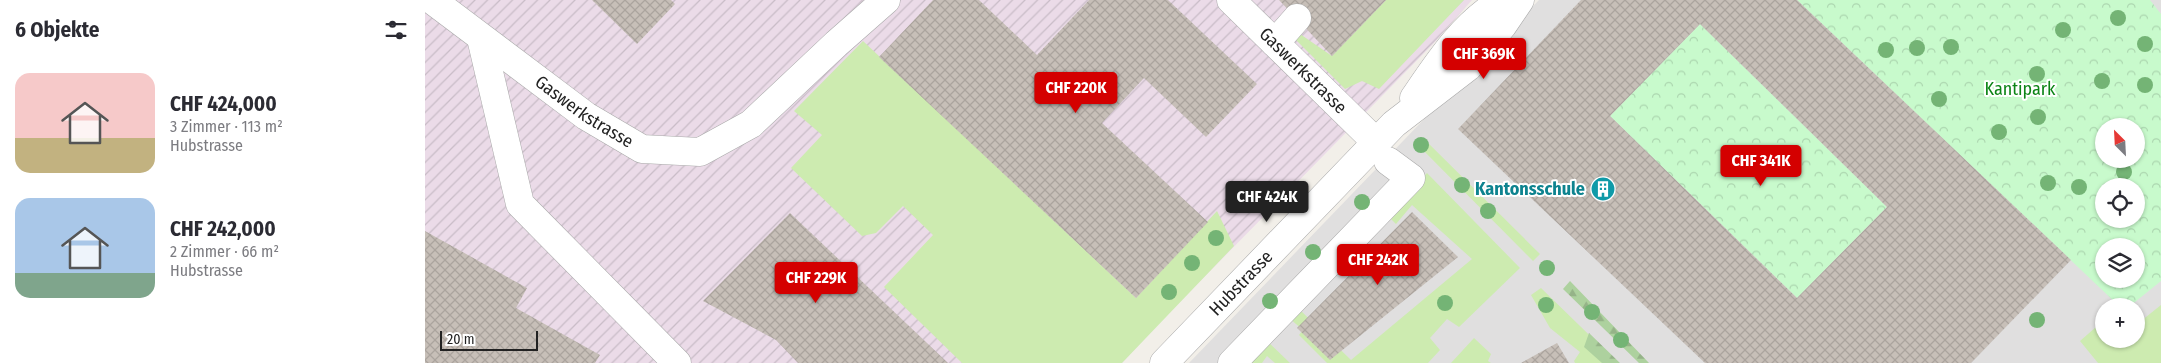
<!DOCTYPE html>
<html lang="de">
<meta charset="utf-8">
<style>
body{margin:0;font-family:"Fira Sans Condensed",sans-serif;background:#f7f7f7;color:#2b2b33;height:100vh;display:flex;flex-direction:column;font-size:19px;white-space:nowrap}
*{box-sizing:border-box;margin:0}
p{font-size:16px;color:#7c7c81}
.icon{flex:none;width:28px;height:28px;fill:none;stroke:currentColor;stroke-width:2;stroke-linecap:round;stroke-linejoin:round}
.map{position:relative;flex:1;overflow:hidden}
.sheet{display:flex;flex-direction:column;background:#fff;width:425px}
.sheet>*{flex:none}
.needle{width:32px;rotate:336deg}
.controls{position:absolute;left:1670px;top:118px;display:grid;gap:10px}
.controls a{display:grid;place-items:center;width:50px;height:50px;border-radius:50%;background:#fff;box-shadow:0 1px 4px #0004;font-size:25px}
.scale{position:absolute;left:15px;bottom:12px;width:98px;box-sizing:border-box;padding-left:5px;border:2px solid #222;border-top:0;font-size:14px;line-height:18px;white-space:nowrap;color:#222;-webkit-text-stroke:4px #fff;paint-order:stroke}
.price{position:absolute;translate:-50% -42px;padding:0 11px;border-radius:5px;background:#d40000;color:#fff;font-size:16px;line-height:32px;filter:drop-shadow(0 1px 2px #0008)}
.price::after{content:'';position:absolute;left:50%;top:30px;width:15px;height:11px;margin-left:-8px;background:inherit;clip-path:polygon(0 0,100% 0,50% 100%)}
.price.current{background:#222;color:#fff}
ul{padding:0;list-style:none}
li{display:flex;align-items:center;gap:15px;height:125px;padding:0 15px}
li span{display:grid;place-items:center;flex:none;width:140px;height:100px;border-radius:15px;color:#555}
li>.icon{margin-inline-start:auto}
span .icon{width:60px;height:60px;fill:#fffc;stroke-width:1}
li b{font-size:21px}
h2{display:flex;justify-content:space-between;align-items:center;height:60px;padding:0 15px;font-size:21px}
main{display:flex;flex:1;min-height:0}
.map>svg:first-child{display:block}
.residential{fill:#e0dfdf;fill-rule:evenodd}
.industrial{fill:url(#industrial-furrows)}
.grass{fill:#cdebb0}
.forest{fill:url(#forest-firs)}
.park{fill:url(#park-crowns);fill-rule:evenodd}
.building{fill:url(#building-cross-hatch);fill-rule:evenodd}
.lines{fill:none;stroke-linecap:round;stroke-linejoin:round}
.minor-casing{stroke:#a9a9a9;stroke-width:29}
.minor{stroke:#fff;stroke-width:28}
.tree{fill:#74b475}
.labels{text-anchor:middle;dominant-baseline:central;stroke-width:4;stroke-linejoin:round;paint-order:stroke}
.street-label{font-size:18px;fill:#222;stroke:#fff}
.park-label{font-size:18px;fill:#0c8416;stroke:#fff}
.culture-label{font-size:18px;font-weight:bold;fill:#0d838f;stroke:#fff;text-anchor:end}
</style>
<main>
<section class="sheet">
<h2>6 Objekte<svg class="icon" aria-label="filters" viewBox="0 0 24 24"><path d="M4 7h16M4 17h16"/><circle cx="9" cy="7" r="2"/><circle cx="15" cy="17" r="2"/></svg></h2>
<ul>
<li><span style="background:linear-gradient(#f6c9c9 65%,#c2b280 0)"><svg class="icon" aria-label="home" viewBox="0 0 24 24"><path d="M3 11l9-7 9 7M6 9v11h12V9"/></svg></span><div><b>CHF 424,000</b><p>3 Zimmer · 113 m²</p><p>Hubstrasse</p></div></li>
<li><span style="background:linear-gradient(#a9c7e8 75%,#7fa58c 0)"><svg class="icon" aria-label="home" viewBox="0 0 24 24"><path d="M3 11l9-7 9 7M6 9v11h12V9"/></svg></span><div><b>CHF 242,000</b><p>2 Zimmer · 66 m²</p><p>Hubstrasse</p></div></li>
</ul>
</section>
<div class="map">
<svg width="1736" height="363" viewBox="0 0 1736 363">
<defs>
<pattern id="industrial-furrows" width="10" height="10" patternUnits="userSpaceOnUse" patternTransform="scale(1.25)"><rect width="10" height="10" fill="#ebdbe8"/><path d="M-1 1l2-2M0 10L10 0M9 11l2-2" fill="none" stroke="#c9bcc7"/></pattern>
<pattern id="forest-firs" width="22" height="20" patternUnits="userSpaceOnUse" patternTransform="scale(1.25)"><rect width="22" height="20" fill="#add19e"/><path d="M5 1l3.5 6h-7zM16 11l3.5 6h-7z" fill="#95b388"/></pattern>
<pattern id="park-crowns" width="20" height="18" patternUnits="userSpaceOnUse" patternTransform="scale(1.25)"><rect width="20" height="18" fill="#c8facc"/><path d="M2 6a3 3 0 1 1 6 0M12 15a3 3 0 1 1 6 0" fill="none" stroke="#acd6af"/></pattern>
<pattern id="building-cross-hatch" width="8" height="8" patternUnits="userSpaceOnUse" patternTransform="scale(1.25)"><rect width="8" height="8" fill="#c7bfb8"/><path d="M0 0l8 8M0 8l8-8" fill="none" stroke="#aba49e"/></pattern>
</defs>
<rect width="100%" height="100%" fill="#f2efe9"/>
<path class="residential" d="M1114,0h622v363h-972zM1679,126h32v33h-32zM1679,186h32v33h-32zM1679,246h32v33h-32zM1679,306h32v33h-32z"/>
<path class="industrial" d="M0,0h1047l-39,44 -272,277 -39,42h-697z"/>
<path class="grass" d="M961,0h78l-85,89 -17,-8 -17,8 -57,-57 -1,-7 45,31z
M438,41l273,257 81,-87 17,35 -112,117h-160l-78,-76 49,-52 -30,-29 -27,27 -14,3 -71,-68 31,-33 -28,-24z
M997,138h1l117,116 -7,7 -116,-117z
M1002,173l93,95 -61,59 -12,-8 -17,19 10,12 -12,13h-101l-28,-28 4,-5 -14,-12 8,-11 54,53 121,-101 -60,-54 -16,19 -10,-10z
M1116,288l77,75h-43l-1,-2 6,-9 -30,-24 -19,-33z
M1736,305v58h-63l-18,-22 24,-21v19h32v-14z
M1049,338l17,16 -3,7 3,2h-40z
M841,340l24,23h-15l-8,-7 -5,7h-17z"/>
<path class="forest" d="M1145,281l79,82h-10l-76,-74z
M1164,333l31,30h-18l-18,-16z"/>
<path class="park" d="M1372,0h353l11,14v267l-31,25h-11zM1679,126h32v33h-32zM1679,186h32v33h-32zM1679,246h32v33h-32z
M1275,24l187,183 -90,91 -187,-182z"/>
<path class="building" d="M167,0h79l4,4 -38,40z
M508,0h46l58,55 52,-55h79l89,84 -51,53 -62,-59 -42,45 106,99 -72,76 -257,-241z
M854,0h107l-54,56z
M1156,0h216l274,260 -100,103h-266l-247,-234zM1275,24l187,183 -90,91 -187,-182z
M987,212l46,45 -128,103 -33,-32z
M365,213l158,150h-150l-22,-23 -73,-39z
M0,231l102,57 -11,20 84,47 -5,8h-170z
M1132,343l12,20h-48z"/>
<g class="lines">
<defs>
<g id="minor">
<path id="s1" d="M7,0l154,116 56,33 58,3 51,-28 85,-80 50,-44"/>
<path id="s2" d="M806,0l145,142"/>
<path d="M56,38l39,166 157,159"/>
<path d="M850,43l22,-25"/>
<path d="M989,98c26,-38 49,-74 89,-98"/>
<path id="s3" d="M739,363l230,-239 74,-57 35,-42 17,-25"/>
<path d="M807,363l179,-185 -23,-17"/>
</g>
</defs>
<use href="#minor" class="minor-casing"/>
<use href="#minor" class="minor"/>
</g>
<g class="tree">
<circle cx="1693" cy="18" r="8"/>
<circle cx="1638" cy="30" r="8"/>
<circle cx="1720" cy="44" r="8"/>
<circle cx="1526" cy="47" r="8"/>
<circle cx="1492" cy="48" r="8"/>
<circle cx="1461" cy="50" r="8"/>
<circle cx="1612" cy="74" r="8"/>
<circle cx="1677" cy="81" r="8"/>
<circle cx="1720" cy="85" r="8"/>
<circle cx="1514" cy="99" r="8"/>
<circle cx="1613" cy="117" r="8"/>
<circle cx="1574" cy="132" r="8"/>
<circle cx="996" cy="145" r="8"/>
<circle cx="1699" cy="172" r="8"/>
<circle cx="1623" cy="183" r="8"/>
<circle cx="1037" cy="185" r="8"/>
<circle cx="1654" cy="187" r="8"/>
<circle cx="937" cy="202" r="8"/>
<circle cx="1063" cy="211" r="8"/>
<circle cx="791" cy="238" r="8"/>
<circle cx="888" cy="252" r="8"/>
<circle cx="767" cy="263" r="8"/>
<circle cx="1122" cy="268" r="8"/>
<circle cx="744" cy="292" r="8"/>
<circle cx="845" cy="301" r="8"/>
<circle cx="1020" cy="303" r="8"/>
<circle cx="1121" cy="305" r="8"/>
<circle cx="1167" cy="312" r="8"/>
<circle cx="1612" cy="320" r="8"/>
<circle cx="1196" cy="340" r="8"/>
</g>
<defs>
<symbol id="building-disc" viewBox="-11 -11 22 22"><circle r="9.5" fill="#0f9aa8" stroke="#fff"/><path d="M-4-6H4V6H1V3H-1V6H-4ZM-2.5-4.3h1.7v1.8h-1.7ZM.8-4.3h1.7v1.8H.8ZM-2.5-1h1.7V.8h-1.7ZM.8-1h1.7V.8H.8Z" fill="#fff"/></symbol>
</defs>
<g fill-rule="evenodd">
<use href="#building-disc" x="1164" y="175" width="28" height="28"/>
</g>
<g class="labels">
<g class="street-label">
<text stroke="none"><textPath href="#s2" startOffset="101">Gaswerkstrasse</textPath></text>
<text stroke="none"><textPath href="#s1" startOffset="189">Gaswerkstrasse</textPath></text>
<text stroke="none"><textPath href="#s3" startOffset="111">Hubstrasse</textPath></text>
</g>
<g class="park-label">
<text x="1595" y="89">Kantipark</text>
</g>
<g class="culture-label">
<text x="1160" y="189">Kantonsschule</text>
</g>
</g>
</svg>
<div class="controls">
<a><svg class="needle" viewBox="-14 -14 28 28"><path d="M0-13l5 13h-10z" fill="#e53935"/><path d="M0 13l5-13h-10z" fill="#7c7c81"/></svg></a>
<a><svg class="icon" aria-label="locate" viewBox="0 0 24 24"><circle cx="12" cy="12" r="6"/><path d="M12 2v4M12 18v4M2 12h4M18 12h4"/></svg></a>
<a><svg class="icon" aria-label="layers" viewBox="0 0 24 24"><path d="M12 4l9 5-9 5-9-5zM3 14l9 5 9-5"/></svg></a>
<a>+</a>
</div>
<div class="scale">20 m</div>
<b class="price" style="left:1059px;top:80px">CHF 369K</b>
<b class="price" style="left:651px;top:114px">CHF 220K</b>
<b class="price" style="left:1336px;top:187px">CHF 341K</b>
<b class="price current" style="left:842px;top:223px">CHF 424K</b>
<b class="price" style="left:953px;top:286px">CHF 242K</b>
<b class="price" style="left:391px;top:304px">CHF 229K</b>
</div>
</main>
